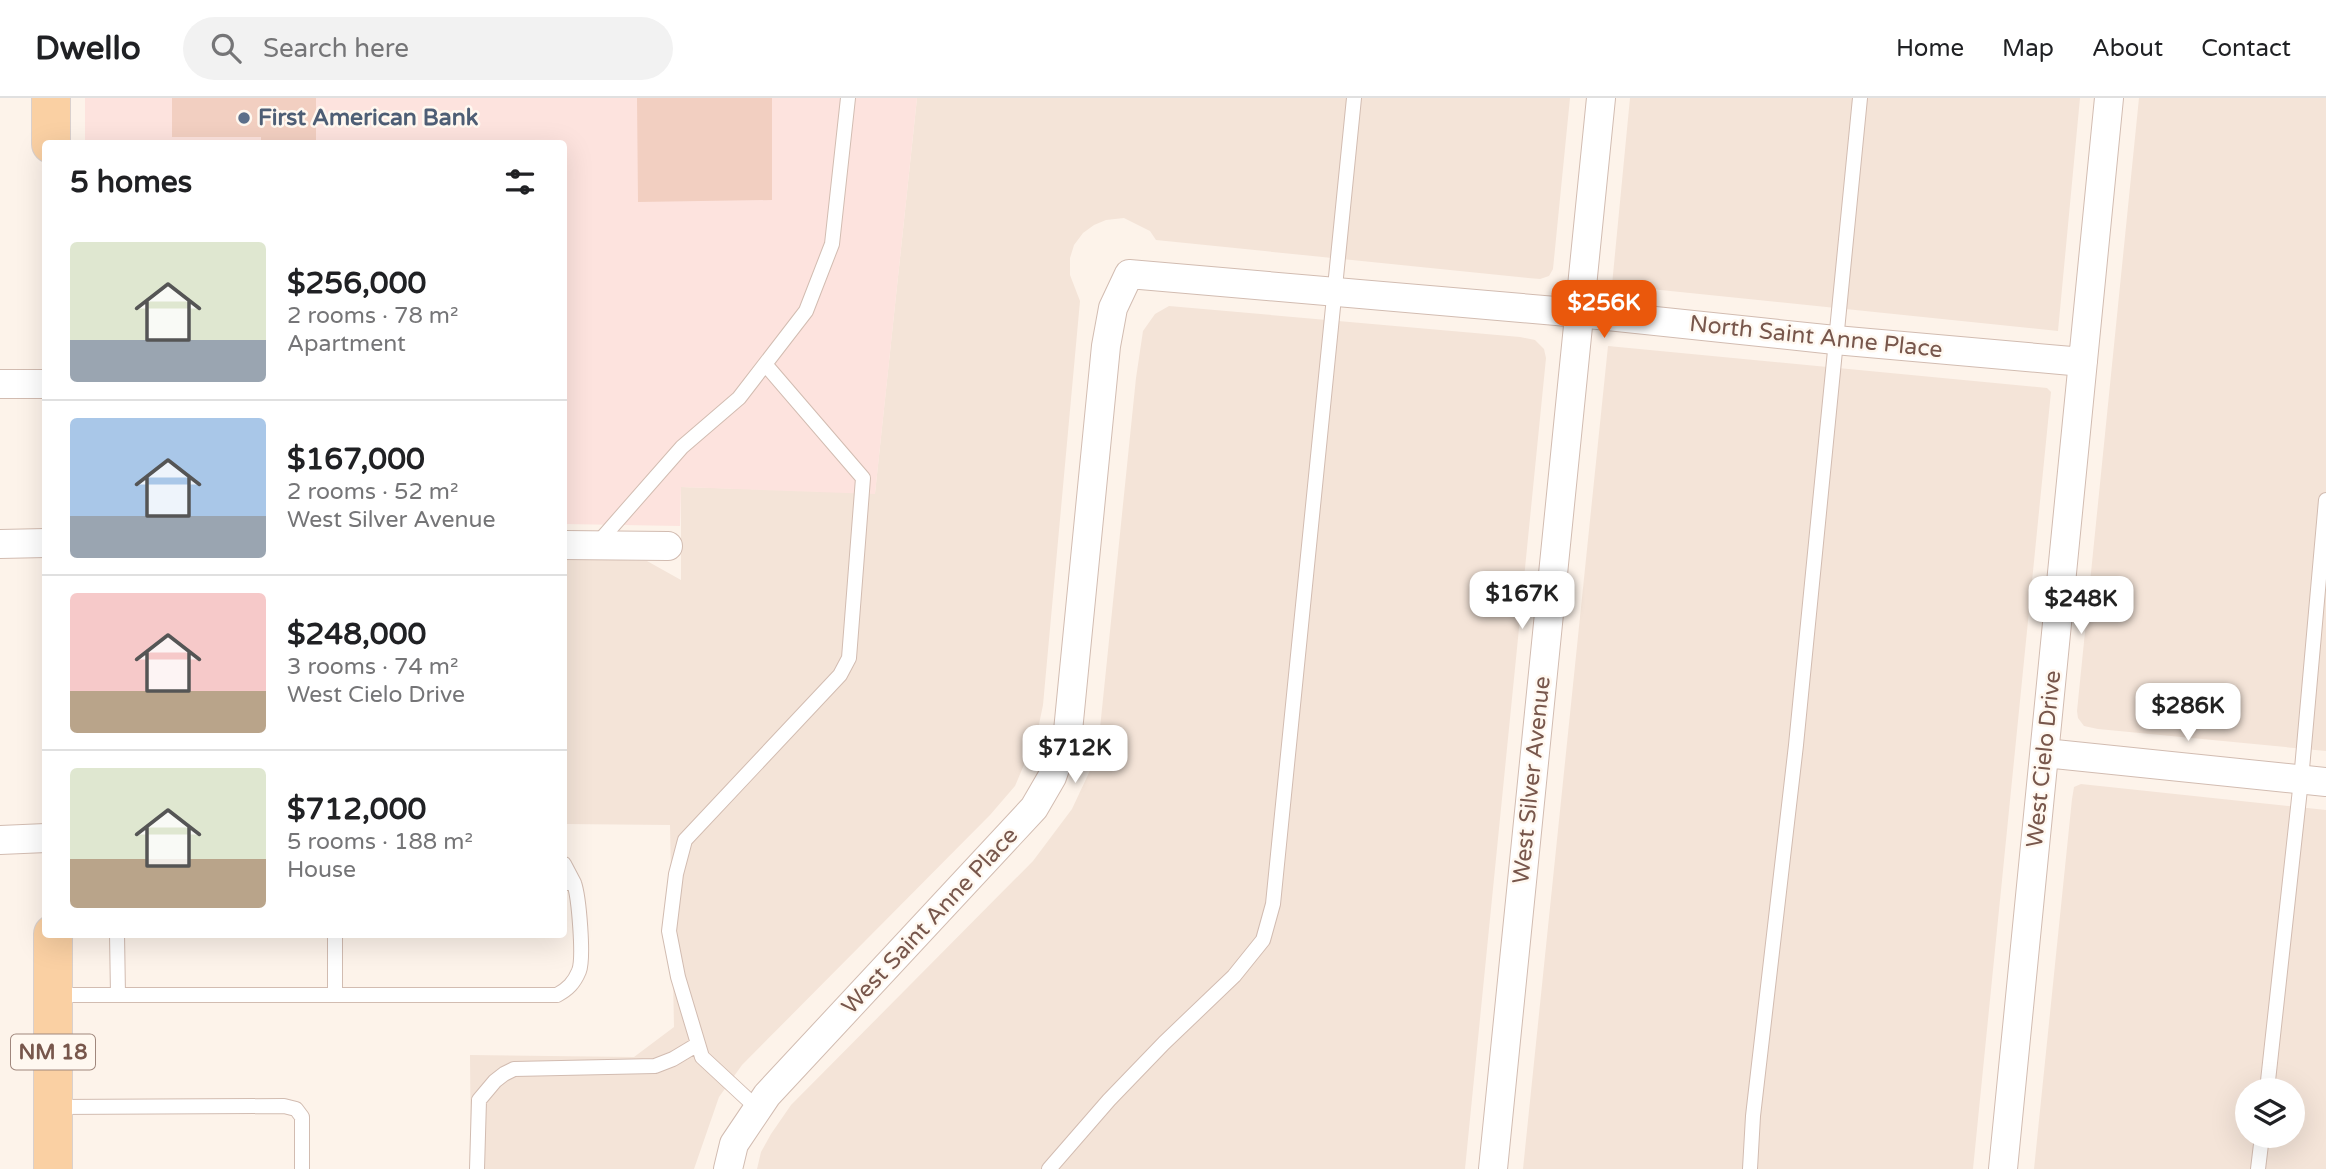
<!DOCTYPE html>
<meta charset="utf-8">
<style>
body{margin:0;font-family:"Varela Round",sans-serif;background:#f2f2f2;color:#202124;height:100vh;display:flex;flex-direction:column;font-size:26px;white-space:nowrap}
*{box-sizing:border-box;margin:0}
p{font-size:23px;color:#757577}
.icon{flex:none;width:38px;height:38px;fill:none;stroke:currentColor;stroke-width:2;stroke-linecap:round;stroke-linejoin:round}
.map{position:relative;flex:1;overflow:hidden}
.drawer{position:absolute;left:42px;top:42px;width:525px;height:798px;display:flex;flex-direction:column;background:#fff;border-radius:7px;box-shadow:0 7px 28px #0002}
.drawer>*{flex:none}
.controls{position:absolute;left:2235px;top:980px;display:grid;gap:14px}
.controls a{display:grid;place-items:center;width:70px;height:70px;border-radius:50%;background:#fff;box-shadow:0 7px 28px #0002;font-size:35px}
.price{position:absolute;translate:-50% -60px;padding:0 16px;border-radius:14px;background:#fff;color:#222;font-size:23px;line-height:46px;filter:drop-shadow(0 2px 4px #0008)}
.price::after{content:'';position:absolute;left:50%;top:42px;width:21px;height:16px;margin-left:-10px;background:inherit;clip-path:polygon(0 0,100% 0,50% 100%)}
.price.on{background:#ea580c;color:#fff}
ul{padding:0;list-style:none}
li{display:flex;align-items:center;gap:21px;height:175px;padding:0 28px}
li+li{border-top:2px solid #e0e0e0}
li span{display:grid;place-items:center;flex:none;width:196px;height:140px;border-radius:7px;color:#555}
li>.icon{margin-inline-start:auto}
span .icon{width:84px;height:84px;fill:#fffc;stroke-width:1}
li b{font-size:30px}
h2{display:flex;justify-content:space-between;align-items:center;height:84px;padding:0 28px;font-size:30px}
header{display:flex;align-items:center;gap:42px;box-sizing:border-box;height:98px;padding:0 35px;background:#fff;border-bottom:2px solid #e0e0e0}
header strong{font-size:33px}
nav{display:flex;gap:38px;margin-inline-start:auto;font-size:24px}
.search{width:490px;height:63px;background:#f2f2f2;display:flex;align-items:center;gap:18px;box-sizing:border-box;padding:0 24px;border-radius:38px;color:#757577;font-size:26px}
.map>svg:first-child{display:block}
.residential{fill:#f4e4d8;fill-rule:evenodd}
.commercial{fill:#fde3de}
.building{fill:#f2cfc1}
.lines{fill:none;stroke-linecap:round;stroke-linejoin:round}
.service-casing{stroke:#d2bcb1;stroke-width:16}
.minor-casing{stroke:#d2bcb1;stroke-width:30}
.primary-casing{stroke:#d9d0cd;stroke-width:40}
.service{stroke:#fff;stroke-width:14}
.minor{stroke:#fff;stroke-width:28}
.primary{stroke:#fad0a3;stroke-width:38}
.service-dot{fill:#5c6f8a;stroke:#fff8f0;stroke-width:2.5}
.labels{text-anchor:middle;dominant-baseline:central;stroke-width:5;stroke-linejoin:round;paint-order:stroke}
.shield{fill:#fff8f0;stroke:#a0877d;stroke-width:2}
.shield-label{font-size:21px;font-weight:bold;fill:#78574c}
.service-label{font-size:23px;font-weight:bold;fill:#4e5e75;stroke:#fff8f0;text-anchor:start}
.street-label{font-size:23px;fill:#78574c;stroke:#fff8f0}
</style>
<header>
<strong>Dwello</strong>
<div class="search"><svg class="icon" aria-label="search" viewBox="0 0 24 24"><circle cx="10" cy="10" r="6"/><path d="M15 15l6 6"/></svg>Search here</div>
<nav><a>Home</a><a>Map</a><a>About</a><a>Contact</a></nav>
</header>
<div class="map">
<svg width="2326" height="1071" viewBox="0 0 2326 1071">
<rect width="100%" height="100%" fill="#fdf3ea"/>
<path class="residential" d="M917,0h653l-17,171 -4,7 -9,3 -12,-1 -372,-38 -6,-9 -26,-13 -18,2 -12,5 -11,8 -9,12 -4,13v17l10,26 -37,404 -6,29 -22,52 -25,29 -248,250 -23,32 -25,72h-223l-1,-114 164,2 40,-30 -4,-202 -106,-1v-266l83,3 34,19v-93l194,6z
M1630,0h450l-22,233 -446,-46z
M2139,0h187v653l-228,-22 -14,-3 -6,-8 -1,-7z
M1169,208l351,31 15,3 9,9 2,9 -81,811h-708l4,-17 10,-18 20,-29 242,-244 39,-52 21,-45 6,-26 37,-360 7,-47 12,-17z
M1608,248l439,42 4,4 -78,777h-450z
M2081,686l245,26v359h-292l38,-370 2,-12zM2247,992h45v46h-45z"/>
<path class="commercial" d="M85,0h832l-42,396 -194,-7 -1,39 -116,-2v-380h-479z"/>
<path class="building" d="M172,0h144v46h-55v-7h-89z
M637,0h135v102l-134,2z"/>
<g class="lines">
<defs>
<path id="service" d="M596,447l86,-98 57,-49 67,-87 26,-67 16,-146
M564,766l10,19
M117,836l1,61
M335,836v61
M54,897h503c11,-6 17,-12 22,-24 5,-13 0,-74 -5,-88h-10
M2267,992l34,-310 25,-280
M55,1009l229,-1 12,3 6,8v52
M757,1010l-55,-51 -24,-80 -9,-46 7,-57 9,-34 155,-165 9,-17 14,-180 -98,-114
M477,1071l2,-69 16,-19 9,-7 10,-5 141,-3 18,-7 25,-15
M1049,1071l60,-69 55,-57 70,-67 29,-36 10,-36 81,-806
M1750,1071l3,-53 43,-371 64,-647
M2258,1071l4,-33"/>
<path id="minor" d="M0,286h46
M0,446l46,-1
M564,447l104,1
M2045,655l281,29
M0,742l46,-2
M728,1071l6,-25 33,-49 267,-287 18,-31 16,-46 38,-385 7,-38 16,-34 450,39 256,27 248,22
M1493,1071l108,-1071
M2003,1071l106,-1071"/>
<path id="primary" d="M51,0v46
M53,836v235"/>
</defs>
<use href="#service" class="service-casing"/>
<use href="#minor" class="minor-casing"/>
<use href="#primary" class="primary-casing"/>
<use href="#service" class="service"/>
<use href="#minor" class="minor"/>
<use href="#primary" class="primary"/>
</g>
<circle class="service-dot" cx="244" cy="20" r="7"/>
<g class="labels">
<rect class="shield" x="11" y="936.5" width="84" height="35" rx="5"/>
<g class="shield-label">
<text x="53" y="954">NM 18</text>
</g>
<g class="service-label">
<text x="258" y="20">First American Bank</text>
</g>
<g class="street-label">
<text transform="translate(1816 239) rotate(6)">North Saint Anne Place</text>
<text transform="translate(2044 661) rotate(-84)">West Cielo Drive</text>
<text transform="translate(1532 682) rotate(-84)">West Silver Avenue</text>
<text transform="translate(930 823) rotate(-47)">West Saint Anne Place</text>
</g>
</g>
</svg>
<div class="controls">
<a><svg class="icon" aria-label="layers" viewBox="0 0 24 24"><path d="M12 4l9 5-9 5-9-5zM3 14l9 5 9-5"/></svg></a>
</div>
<b class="price on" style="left:1604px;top:242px">$256K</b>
<b class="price" style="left:1522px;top:533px">$167K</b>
<b class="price" style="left:2081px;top:538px">$248K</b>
<b class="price" style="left:2188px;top:645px">$286K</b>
<b class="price" style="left:1075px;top:687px">$712K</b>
<section class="drawer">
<h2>5 homes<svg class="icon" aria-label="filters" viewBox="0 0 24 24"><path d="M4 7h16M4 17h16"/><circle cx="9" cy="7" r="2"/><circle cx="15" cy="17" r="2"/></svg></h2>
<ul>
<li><span style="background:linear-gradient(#dfe7d0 70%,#9aa5b1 0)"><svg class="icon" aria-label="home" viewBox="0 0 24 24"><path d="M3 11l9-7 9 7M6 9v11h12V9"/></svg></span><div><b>$256,000</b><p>2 rooms · 78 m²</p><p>Apartment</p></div></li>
<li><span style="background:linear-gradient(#a9c7e8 70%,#9aa5b1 0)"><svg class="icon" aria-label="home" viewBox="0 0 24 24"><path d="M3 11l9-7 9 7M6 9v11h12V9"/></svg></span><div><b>$167,000</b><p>2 rooms · 52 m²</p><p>West Silver Avenue</p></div></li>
<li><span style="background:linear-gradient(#f6c9c9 70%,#b9a48a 0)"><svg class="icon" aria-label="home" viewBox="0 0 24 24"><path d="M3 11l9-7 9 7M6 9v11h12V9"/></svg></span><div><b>$248,000</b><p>3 rooms · 74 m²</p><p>West Cielo Drive</p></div></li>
<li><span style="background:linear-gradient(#dfe7d0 65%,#b9a48a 0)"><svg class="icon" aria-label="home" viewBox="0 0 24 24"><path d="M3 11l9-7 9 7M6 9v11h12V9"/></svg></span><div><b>$712,000</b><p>5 rooms · 188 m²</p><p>House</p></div></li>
</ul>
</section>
</div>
